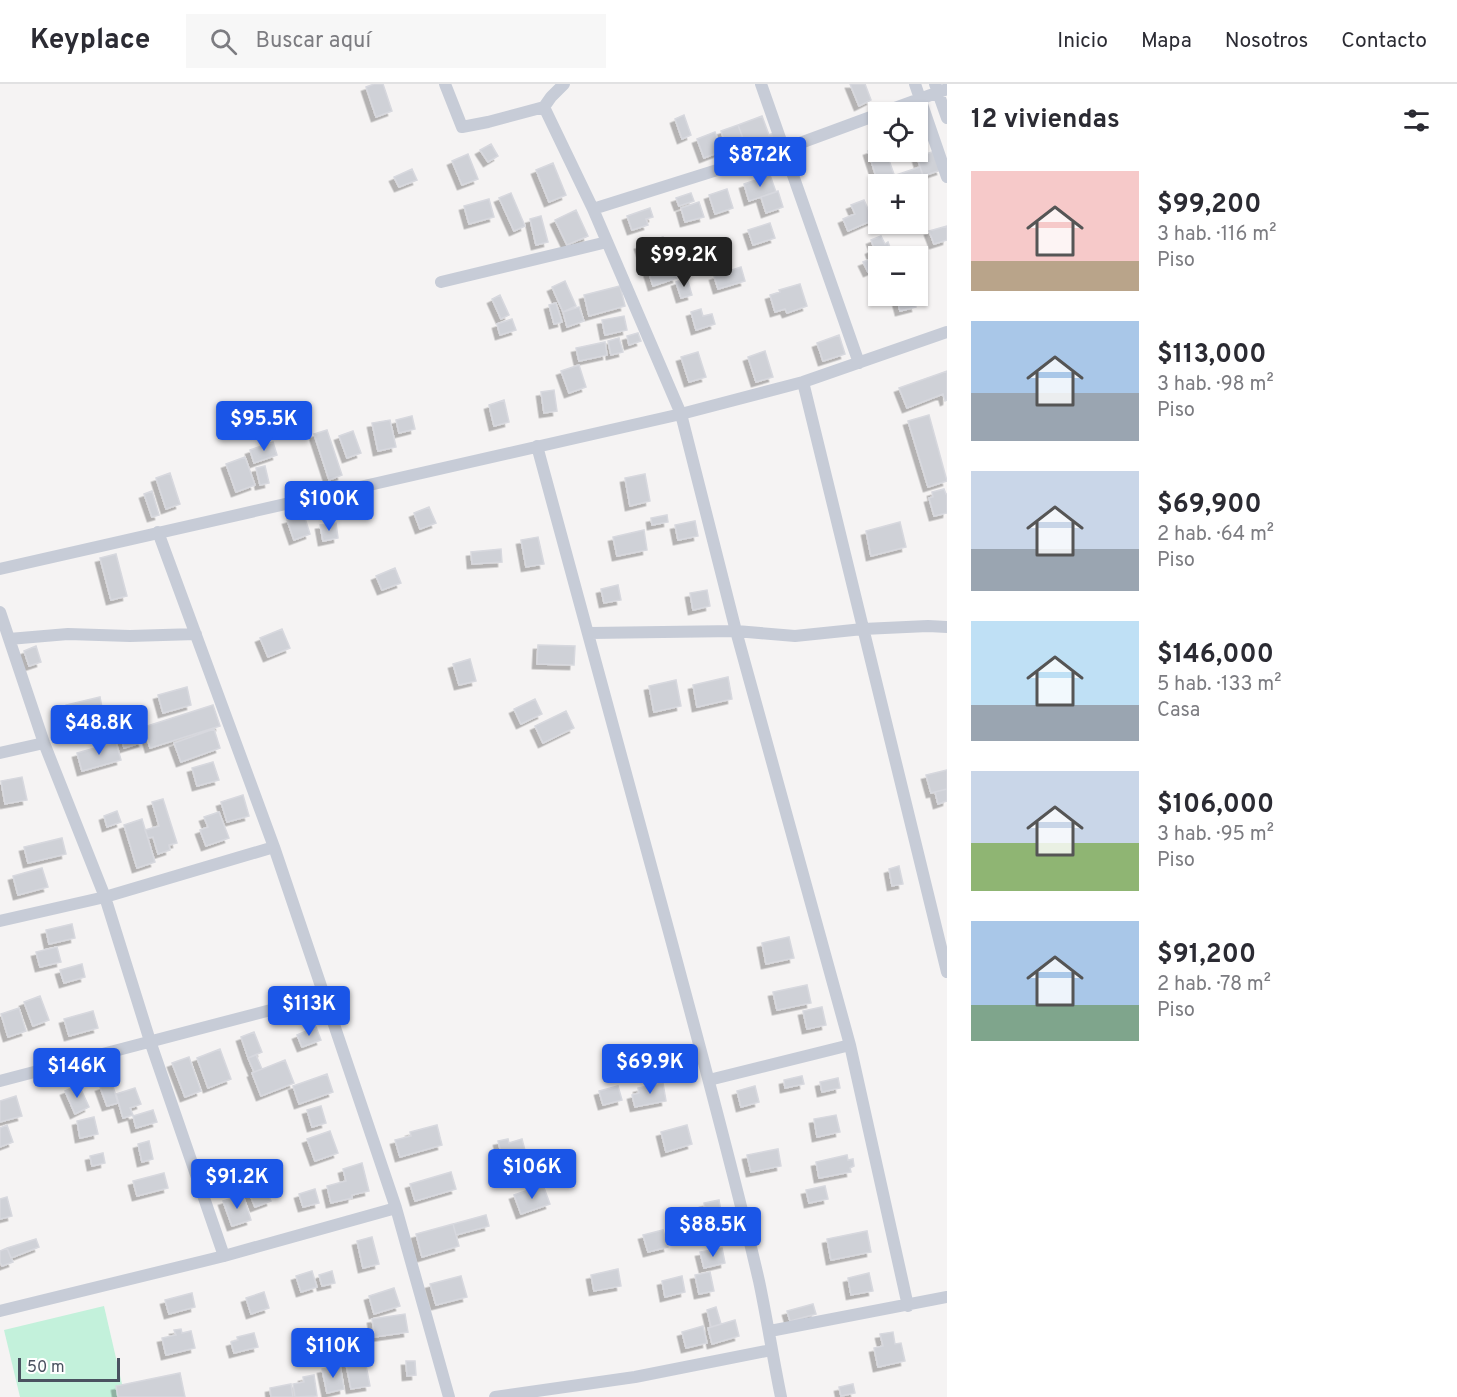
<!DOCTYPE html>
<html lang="es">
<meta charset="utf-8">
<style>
body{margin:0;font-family:Overpass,sans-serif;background:#f7f7f7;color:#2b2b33;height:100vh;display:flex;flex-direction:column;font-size:22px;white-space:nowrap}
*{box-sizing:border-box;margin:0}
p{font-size:20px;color:#7c7c81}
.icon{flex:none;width:33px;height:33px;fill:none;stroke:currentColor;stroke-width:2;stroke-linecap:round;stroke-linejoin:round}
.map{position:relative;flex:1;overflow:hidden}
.details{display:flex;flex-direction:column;background:#fff;width:510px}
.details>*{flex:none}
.fabs{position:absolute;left:868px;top:18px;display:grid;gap:12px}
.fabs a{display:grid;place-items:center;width:60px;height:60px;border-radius:0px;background:#fff;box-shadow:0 2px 4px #0004;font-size:30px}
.scale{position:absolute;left:18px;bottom:15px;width:102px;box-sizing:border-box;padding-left:6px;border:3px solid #4a5260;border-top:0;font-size:16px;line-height:21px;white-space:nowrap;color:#4a5260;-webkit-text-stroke:4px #fff;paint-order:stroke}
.price{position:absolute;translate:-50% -51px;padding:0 14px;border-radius:6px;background:#1a55e7;color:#fff;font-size:20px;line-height:39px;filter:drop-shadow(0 2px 3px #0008)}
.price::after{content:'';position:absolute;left:50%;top:36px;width:18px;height:14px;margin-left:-9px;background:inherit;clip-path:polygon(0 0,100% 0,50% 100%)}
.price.on{background:#222;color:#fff}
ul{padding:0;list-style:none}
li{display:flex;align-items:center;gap:18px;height:150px;padding:0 24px}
li span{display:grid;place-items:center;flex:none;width:168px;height:120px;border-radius:0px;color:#555}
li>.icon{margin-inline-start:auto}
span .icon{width:72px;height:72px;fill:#fffc;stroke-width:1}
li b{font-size:26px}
h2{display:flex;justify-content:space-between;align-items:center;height:72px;padding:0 24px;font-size:26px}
header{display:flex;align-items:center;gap:36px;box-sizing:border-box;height:84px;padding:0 30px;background:#fff;border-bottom:2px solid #e1e1e2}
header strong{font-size:28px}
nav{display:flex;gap:33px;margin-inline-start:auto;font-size:21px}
.search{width:420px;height:54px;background:#f7f7f7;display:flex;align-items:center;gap:15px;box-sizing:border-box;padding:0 21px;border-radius:0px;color:#7c7c81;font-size:22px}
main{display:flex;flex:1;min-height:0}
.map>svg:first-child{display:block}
.green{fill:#c3f1db}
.building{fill:#cfd1d7;stroke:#d7d8de;stroke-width:1.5;filter:url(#shadow)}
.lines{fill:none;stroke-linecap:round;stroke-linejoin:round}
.minor{stroke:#c7ccd7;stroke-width:12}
</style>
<header>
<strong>Keyplace</strong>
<div class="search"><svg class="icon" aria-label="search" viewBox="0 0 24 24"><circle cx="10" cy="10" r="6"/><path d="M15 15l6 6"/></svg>Buscar aquí</div>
<nav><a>Inicio</a><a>Mapa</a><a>Nosotros</a><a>Contacto</a></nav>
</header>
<main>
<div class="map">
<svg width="947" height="1313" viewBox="0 0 947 1313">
<defs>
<filter id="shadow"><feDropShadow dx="-4.5" dy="4.5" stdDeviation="0" flood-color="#0004"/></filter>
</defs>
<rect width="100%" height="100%" fill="#f5f3f3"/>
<path class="green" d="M104,1222l21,91h-105l-16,-67z"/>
<path class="building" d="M374,0h9l9,27 -16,6 -10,-30z
M850,0h15l6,16 -12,6z
M684,31l7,20 -9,4 -7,-20z
M762,32l7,19 4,-2 4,10 -20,8 -3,-10 -9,3 -7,-19z
M738,41l12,32 -9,3 -3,-8 -9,3 -8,-24z
M715,48l7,19 -18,7 -7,-19z
M491,60l7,12 -10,6 -8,-12z
M879,63v5h7l9,25 -17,6 -10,-32z
M935,67l6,19 -18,6 -6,-19z
M468,70l10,25 -16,6 -10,-24z
M553,79l13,32 -17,7 -13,-32z
M920,83l6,16 -8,3v-2h-19l-3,-9z
M412,85l5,11 -18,7 -5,-10z
M770,91l6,17 -27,9 -5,-17z
M727,105l6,19 -18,6 -6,-19z
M778,107l5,16 -17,6 -5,-16z
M511,109l14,33 -11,5 -15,-33z
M691,109l3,8 -15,5 -3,-8z
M489,115l5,18 -25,7 -5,-18z
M864,116l9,20 -25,11 -5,-12 12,-5 -4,-9z
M699,118l5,15 -19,5 -4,-14z
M650,124l3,9 -7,2 2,6 -16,5 -5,-14z
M576,126l12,26 -21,9 -12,-25z
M541,132l7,26 -12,3 -6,-26z
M770,139l5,15 -22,7 -5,-15z
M947,142v14l-13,4 -5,-13z
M881,152l4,8 3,-2 3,8 -18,8 -3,-8 4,-2 -3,-8z
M663,153l6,19 -12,4 -3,-10 -12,4 -3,-9z
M675,170l2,8 -4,1 4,15 -24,8 -5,-16 15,-5 -2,-6z
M878,172l1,16 -2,-4 -9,4 -5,-10z
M741,183l4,14 -27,8 -4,-13z
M687,194l5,17 -11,3 -5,-16z
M565,197l11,25 -13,6 -11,-25z
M800,200l7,22 -20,7 -2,-4 -10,3 -5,-17 10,-3 -1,-2z
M620,202l5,20 -36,10 -5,-21z
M500,211l9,20 -8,4 -9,-20z
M896,212h16l4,11 -16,4z
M556,219l6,19 -8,2 -5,-19z
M579,223l5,14 -17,6 -4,-15z
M701,225l2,7 9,-2 3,10 -19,6 -5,-18z
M624,232l3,14 -22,5 -3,-15z
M512,235l4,11 -16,5 -3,-11z
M638,249l3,8 -12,4 -2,-9z
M839,251l6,19 -22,7 -6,-18z
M619,254l4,14 -12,3 -3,-14z
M605,258l2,13 -28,6 -3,-13z
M765,267l8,26 -17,5 -8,-25z
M698,268l8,25 -17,5 -8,-25z
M579,281l7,22 -17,6 -8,-22z
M947,287v29l-2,1 -2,-7 -36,14 -8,-20z
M554,306l3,21 -13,2 -3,-21z
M504,316l5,22 -15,4 -5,-21z
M929,331l18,66 -19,6 -20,-66z
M412,332l3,13 -16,4 -3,-13z
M390,336l6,27 -18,4 -6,-28z
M327,346l15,45 -13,5 -15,-46z
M353,347l8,22 -14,5 -8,-22z
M273,358l4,13 -23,8 -4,-13z
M245,373l10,28 -19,7 -10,-28z
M265,382l4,17 -9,2 -4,-17z
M170,389l10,31 -14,5 -10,-31z
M645,390l5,27 -20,5 -5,-28z
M944,405l2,5h1v19l-13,3 -5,-18 4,-1 -1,-5z
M152,407l7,24 -7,2 -8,-23z
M429,423l7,16 -16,6 -6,-16z
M304,431l6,19 -16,6 -7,-20z
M667,431l1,7 -16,3 -1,-7z
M695,437l3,15 -20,4 -3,-15z
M900,438l6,25 -35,9 -5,-25z
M336,439l2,15 -15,3 -3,-16z
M644,446l3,20 -30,6 -4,-19z
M538,453l6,27 -18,3 -5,-27z
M501,465l1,13 -30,2 -1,-12z
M116,470l11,42 -16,4 -11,-42z
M395,484l6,15 -19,7 -6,-14z
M618,501l3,15 -17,3 -3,-14z
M707,506l3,16 -17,4 -3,-17z
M282,545l8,19 -22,9 -8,-19z
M538,561l37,1 -1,19 -37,-1z
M36,562l5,16 -12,4 -5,-15z
M470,575l6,22 -17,4 -6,-21z
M728,593l4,22 -35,8 -4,-22z
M676,596l5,26 -27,6 -5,-26z
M187,603l4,18 -28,8 -5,-18z
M100,613l3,16 -34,7 -3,-15z
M535,615l7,15 -21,10 -7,-15z
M213,621l7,21 -70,22 -6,-21z
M566,627l8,17 -31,15 -8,-17z
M138,645l5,13 -19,6 -4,-14z
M214,645l6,19 -39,14 -7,-19z
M116,658l5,18 -39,11 -5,-18z
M213,678l6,18 -22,6 -5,-18z
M947,686v19l-16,4 -5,-18z
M22,693l5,23 -22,4 -4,-23z
M947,705v12l-9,3 -3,-12z
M243,711l6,21 -22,6 -6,-20z
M163,715l14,44 -8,2 1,5 -12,4 -5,-17 -5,1 -3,-8 14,-4 -7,-24z
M117,727l4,11 -14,5 -3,-11z
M219,728l10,26 -23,8 -6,-16 8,-3 -4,-10z
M142,735l13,43 -18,6 -13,-43z
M62,754l4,16 -38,9 -4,-16z
M899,782l4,18 -11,2 -3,-17z
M42,784l6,19 -30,8 -5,-19z
M72,840l3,14 -26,6 -3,-14z
M789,853l5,21 -28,6 -4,-21z
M57,863l4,15 -21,5 -4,-15z
M82,880l3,13 -21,6 -4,-13z
M807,901l4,18 -34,7 -4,-18z
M40,912l9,24 -16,6 -9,-24z
M822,923l4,18 -19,4 -4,-18z
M19,924l7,23 -18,6 -7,-23z
M93,927l5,17 -29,8 -5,-17z
M316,943l5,13 -19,7 -5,-12z
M254,948l8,20 -14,6 -7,-21z
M220,965l11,30 -23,9 -11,-30z
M665,969l1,7 -18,4 -2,-8z
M256,971l6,14 -8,3 -6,-14z
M189,973l12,34 -16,6 -13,-34z
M285,976l9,23 -33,13 -9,-23z
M327,990l6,18 -34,12 -6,-18z
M802,992l2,8 -19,4 -1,-8z
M838,994l2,10 -18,4 -2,-10z
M112,999l6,20 -11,3 -7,-19z
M663,999l3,18 -31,6 -3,-12 7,-2 -1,-5z
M79,1001l10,22 -14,7 -10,-23z
M618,1002l4,14 -19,5 -4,-14z
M755,1002l4,16 -18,5 -4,-16z
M135,1004l6,16 -11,4 3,7 -10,3 -7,-24z
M16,1012l6,20 -22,6v-21z
M321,1022l5,17 -14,4 -5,-17z
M153,1026l4,12 -21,6 -3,-12z
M836,1031l4,17 -23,5 -3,-18z
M94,1033l4,17 -18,4 -3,-17z
M7,1041l6,17 -13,5v-19z
M437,1041l5,20 -42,12 -5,-17 16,-4 -1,-4z
M687,1041l5,19 -26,8 -5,-20z
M330,1047l8,22 -23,8 -8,-22z
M508,1055l1,4 13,-4 4,15 -23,6 -5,-19z
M149,1057l4,18 -11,3 -4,-18z
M778,1065l3,17 -30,6 -4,-17z
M103,1069l2,10 -13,3 -2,-10z
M847,1071l1,5 5,-1 1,7 -4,2 1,4 -32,6 -3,-16z
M362,1079l7,28 -17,4v3l-21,5 -4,-17 19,-5 -3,-12z
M451,1088l5,17 -41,12 -5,-17z
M164,1089l4,15 -31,8 -4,-15z
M264,1100l7,17 -16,6 -7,-17z
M543,1101l7,19 -29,10 -7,-19z
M825,1102l3,13 -19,4 -3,-13z
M315,1105l4,14 -16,4 -4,-13z
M243,1111l8,25 -19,6 -9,-25z
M7,1113l5,19 -12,3v-20z
M719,1116l2,11 -15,3 -2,-11z
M486,1131l3,11 -33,9 -3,-11z
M453,1140l6,22 -37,11 -6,-23z
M663,1146l5,17 -20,5 -5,-17z
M867,1147l4,21 -40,8 -4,-21z
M372,1153l7,27 -16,4 -6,-27z
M36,1155l3,8 -28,11 -4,-10z
M7,1164l6,14 -11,4 -2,-4v-11z
M722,1164l3,15 -21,5 -4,-16z
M618,1185l3,17 -27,5 -3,-16z
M312,1187l5,16 -16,5 -5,-16z
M332,1187l3,12 -13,3 -3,-11z
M710,1188l4,19 -15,3 -4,-19z
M869,1189l4,18 -22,4 -3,-17z
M461,1192l6,21 -31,8 -6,-21z
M682,1192l3,16 -20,5 -3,-16z
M394,1204l6,18 -26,8 -5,-18z
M264,1208l5,16 -18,6 -5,-16z
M192,1209l3,14 -26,7 -4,-14z
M813,1220l3,10 -26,7 -3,-10z
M716,1223l5,17 -10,3 -4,-17z
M405,1230l3,18 -33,5 -3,-18z
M735,1236l4,16 -27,8 -4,-16z
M703,1242l4,17 -21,5 -4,-16z
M181,1245l1,4 9,-2 4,17 -29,7 -4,-17 14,-3 -2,-5z
M893,1248l2,12 6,-1 4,18 -27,6 -4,-19 9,-2 -3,-12z
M254,1249l4,14 -24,6 -3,-11 7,-2 -1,-3z
M364,1271l6,31 -19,3 -6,-30z
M406,1277h9l1,14 -9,1z
M340,1281l4,24 -17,4 -5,-24z
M180,1289l5,24h-67l-2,-11z
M314,1291l3,21 -22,1 -2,-13 11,-2 -1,-5z
M291,1300l2,13h-22l-1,-9z
M853,1300l2,9 -14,3 -2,-9z"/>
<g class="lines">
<path class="minor" d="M445,0l17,43 26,-5 56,-15 7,-10 13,-13
M761,0l98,279
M915,0l32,93
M935,0l12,34
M544,23l49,102 88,205 55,217 114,414 58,261
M884,28l63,-23
M593,125l191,-60 95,-35
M441,198l166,-40
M803,298l144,590
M537,362c45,161 89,323 132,486 31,116 63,232 90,349 8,38 14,77 22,116
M158,448l116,315 122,361 53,189
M0,485l681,-155 122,-32 144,-50
M0,528l44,131 61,154 45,144 74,215
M590,549l146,-2 59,5 68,-7 65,-3 19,1
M9,555l59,-5 62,2 66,-2
M0,669l44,-10
M0,837l105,-24 169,-50
M709,996l141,-35
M0,997l324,-85
M0,1227l224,-55 172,-48
M770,1247l177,-34
M495,1313l140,-20 136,-27"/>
</g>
</svg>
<div class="fabs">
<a><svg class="icon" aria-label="locate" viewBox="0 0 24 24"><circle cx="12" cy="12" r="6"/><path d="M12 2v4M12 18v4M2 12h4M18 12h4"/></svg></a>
<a>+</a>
<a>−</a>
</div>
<div class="scale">50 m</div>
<b class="price" style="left:760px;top:104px">$87.2K</b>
<b class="price on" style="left:684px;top:204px">$99.2K</b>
<b class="price" style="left:264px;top:368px">$95.5K</b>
<b class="price" style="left:329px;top:448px">$100K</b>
<b class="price" style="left:99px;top:672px">$48.8K</b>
<b class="price" style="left:309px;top:953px">$113K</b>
<b class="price" style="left:650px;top:1011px">$69.9K</b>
<b class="price" style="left:77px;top:1015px">$146K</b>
<b class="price" style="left:532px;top:1116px">$106K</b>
<b class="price" style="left:237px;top:1126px">$91.2K</b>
<b class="price" style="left:713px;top:1174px">$88.5K</b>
<b class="price" style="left:333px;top:1295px">$110K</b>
</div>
<section class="details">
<h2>12 viviendas<svg class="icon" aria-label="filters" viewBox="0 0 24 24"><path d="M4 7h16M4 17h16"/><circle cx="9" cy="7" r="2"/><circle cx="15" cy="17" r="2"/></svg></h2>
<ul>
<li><span style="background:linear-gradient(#f6c9c9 75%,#b9a48a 0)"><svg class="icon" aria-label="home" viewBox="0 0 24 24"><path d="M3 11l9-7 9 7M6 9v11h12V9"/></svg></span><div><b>$99,200</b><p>3 hab. · 116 m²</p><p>Piso</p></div></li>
<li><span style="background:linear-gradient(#a9c7e8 60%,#9aa5b1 0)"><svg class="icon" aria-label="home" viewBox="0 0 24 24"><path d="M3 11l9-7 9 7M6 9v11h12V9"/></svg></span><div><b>$113,000</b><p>3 hab. · 98 m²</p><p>Piso</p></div></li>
<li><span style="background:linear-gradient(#c9d6e8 65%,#9aa5b1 0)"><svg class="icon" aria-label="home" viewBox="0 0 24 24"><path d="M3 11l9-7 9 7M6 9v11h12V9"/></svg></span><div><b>$69,900</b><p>2 hab. · 64 m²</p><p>Piso</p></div></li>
<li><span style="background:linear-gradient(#bfe0f5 70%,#9aa5b1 0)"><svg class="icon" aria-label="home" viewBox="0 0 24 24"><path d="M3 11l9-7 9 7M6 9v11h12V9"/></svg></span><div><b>$146,000</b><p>5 hab. · 133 m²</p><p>Casa</p></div></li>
<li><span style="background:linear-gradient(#c9d6e8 60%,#8fb573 0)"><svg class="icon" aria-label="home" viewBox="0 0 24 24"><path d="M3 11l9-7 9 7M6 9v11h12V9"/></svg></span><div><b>$106,000</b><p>3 hab. · 95 m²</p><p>Piso</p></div></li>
<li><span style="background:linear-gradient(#a9c7e8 70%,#7fa58c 0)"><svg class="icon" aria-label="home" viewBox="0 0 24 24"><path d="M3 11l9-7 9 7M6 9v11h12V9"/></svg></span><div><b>$91,200</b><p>2 hab. · 78 m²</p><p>Piso</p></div></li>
</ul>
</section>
</main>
